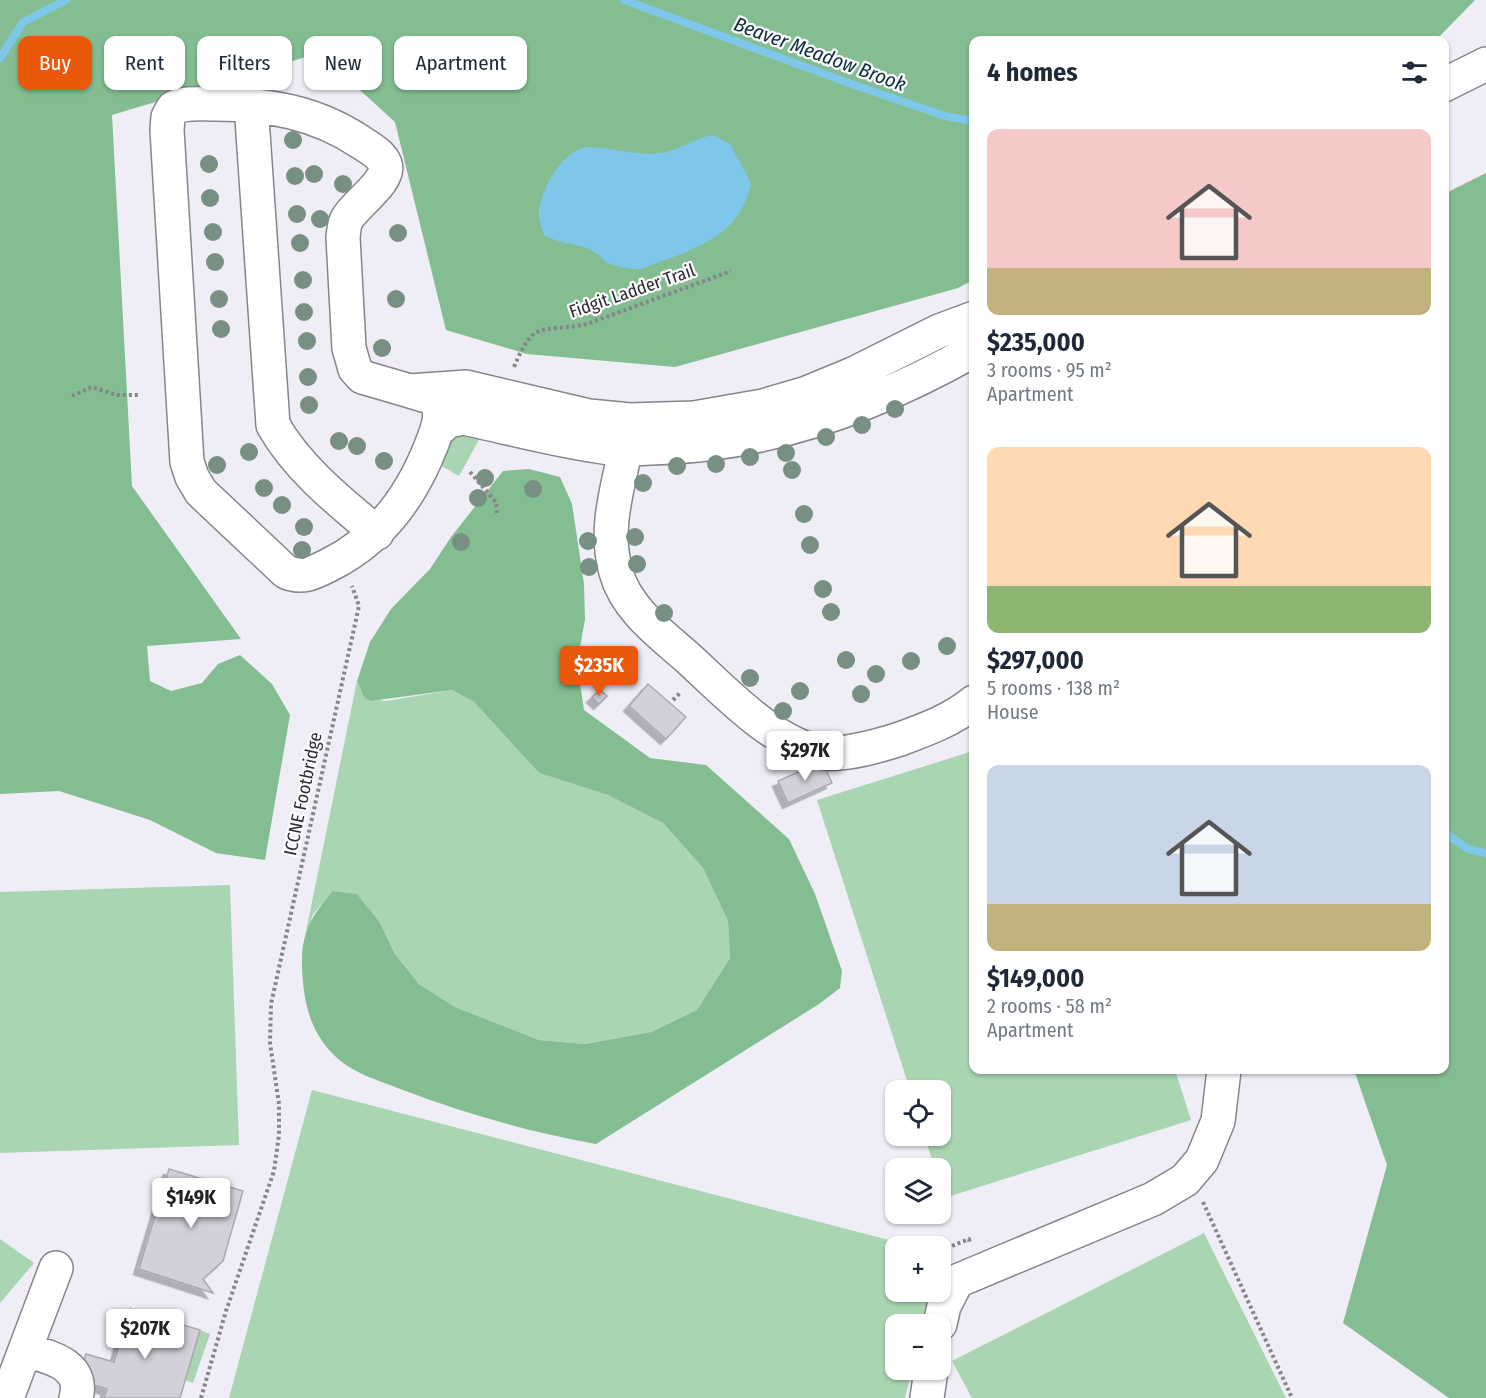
<!DOCTYPE html>
<meta charset="utf-8">
<style>
body{margin:0;font-family:"Fira Sans Condensed",sans-serif;background:#f6f6f7;color:#1f2937;height:100vh;display:flex;flex-direction:column;font-size:22px;white-space:nowrap}
*{box-sizing:border-box;margin:0}
p{font-size:20px;color:#747a83}
.icon{flex:none;width:33px;height:33px;fill:none;stroke:currentColor;stroke-width:2;stroke-linecap:round;stroke-linejoin:round}
.map{position:relative;flex:1;overflow:hidden}
.side{position:absolute;left:969px;top:36px;width:480px;height:1038px;display:flex;flex-direction:column;background:#fff;border-radius:12px;box-shadow:0 2px 4px #0004}
.side>*{flex:none}
.top-card{position:absolute;left:18px;top:36px;width:570px;height:54px;display:flex;gap:12px}
.controls{position:absolute;left:885px;top:1080px;display:grid;gap:12px}
.controls a{display:grid;place-items:center;width:66px;height:66px;border-radius:12px;background:#fff;box-shadow:0 2px 4px #0004;font-size:30px}
.price{position:absolute;translate:-50% -51px;padding:0 14px;border-radius:6px;background:#fff;color:#222;font-size:20px;line-height:39px;filter:drop-shadow(0 2px 3px #0008)}
.price::after{content:'';position:absolute;left:50%;top:36px;width:18px;height:14px;margin-left:-9px;background:inherit;clip-path:polygon(0 0,100% 0,50% 100%)}
.price.active{background:#ea580c;color:#fff}
ul{padding:0;list-style:none}
li{display:grid;align-content:center;gap:12px;height:318px;padding:0 18px}
li span{display:grid;place-items:center;height:186px;border-radius:12px;color:#555}
li>.icon{margin-inline-start:auto}
span .icon{width:108px;height:108px;fill:#fffc;stroke-width:1}
li b{font-size:26px}
h2{display:flex;justify-content:space-between;align-items:center;height:72px;padding:0 18px;font-size:26px}
.chip{padding:0 21px;border-radius:12px;background:#fff;box-shadow:0 2px 4px #0004;font-size:21px;line-height:54px}
.chip.active{background:#ea580c;color:#fff}
.map>svg:first-child{display:block}
.green{fill:#aad5b3}
.forest{fill:#83bd91}
.water{fill:#7ec7e9}
.lines{fill:none;stroke-linecap:round;stroke-linejoin:round}
.stream{stroke:#7ec7e9;stroke-width:8}
.building{fill:#d2d1d9;stroke:#aaa8b0;stroke-width:1.5;filter:url(#shadow)}
.minor-casing{stroke:#86858c;stroke-width:36}
.path{stroke:#86858a;stroke-width:4;stroke-dasharray:3 3;stroke-linecap:butt}
.minor{stroke:#fff;stroke-width:33}
.tree{fill:#788f83}
.labels{text-anchor:middle;dominant-baseline:central;stroke-width:4.5;stroke-linejoin:round;paint-order:stroke}
.street-label{font-size:18px;fill:#2d2c2f;stroke:#fcfbfe}
.water-label{font-size:20px;font-style:italic;fill:#0a2d3b;stroke:#fcfbfe}
</style>
<div class="map">
<svg width="1486" height="1398" viewBox="0 0 1486 1398">
<defs>
<filter id="shadow"><feDropShadow dx="-5.5" dy="5.5" stdDeviation="0" flood-color="#0004"/></filter>
</defs>
<rect width="100%" height="100%" fill="#efedf5"/>
<path class="green" d="M450,431l31,5 -22,40 -19,-11z
M357,681l7,16 22,4 66,-11 22,12 65,71 69,22 55,28 40,45 25,53 2,37 -33,52 -46,22 -66,12 -46,-4 -84,-33 -36,-23 -24,-30 -16,-33 -22,-27 -24,-3 -20,23 -12,42z
M973,751l1,319h201l16,50 -247,78 -3,-11 -1,-19h-5l-11,-32h16v-46h-30l-93,-290z
M230,885l9,260 -239,8v-261z
M312,1090l600,156h-16v46h36l-8,32h-28v46h16l-7,28h-676z
M1204,1233l82,165h-314l-20,-37z
M0,1239l34,24 -34,40z
M200,1330l10,4 -17,49 -8,-3z"/>
<path class="forest" d="M0,0h1475l-39,40h-462l-1,240 -15,8 -283,79 -148,-13 -81,-24 -51,-208 -76,-69 -207,62 20,371 109,153 -94,7 3,35 21,10 31,-8 16,-19 22,-9 32,29 18,31 -25,145 -49,-7 -66,-33 -91,-29 -59,3z
M1486,173v1225h-37l-106,-75 44,-158 -33,-95h90v-876z
M529,469l31,8 12,27 12,80 1,35 -8,45 7,46 66,48 56,7 83,74 26,55 27,77 -2,17 -21,16 -223,140c-66,-12 -130,-30 -193,-54 -25,-10 -53,-17 -72,-38 -18,-19 -26,-44 -28,-70 -4,-41 3,-61 30,-91l24,3 22,27 16,33 24,30 36,23 84,33 46,4 66,-12 46,-22 33,-52 -2,-37 -25,-53 -40,-45 -55,-28 -69,-22 -65,-71 -22,-12 -82,11 -6,-4 -7,-16 13,-39 21,-33 39,-40 21,-32 52,-66z"/>
<path class="water" d="M713,135l17,9 21,39c-9,46 -45,63 -86,77 -8,2 -18,8 -27,9 -9,1 -23,-4 -32,-6 -20,-24 -37,-14 -62,-28 -2,-7 -6,-16 -5,-23 2,-23 24,-65 51,-65 24,1 47,9 70,6 18,-2 35,-15 53,-18z"/>
<g class="lines">
<path class="stream" d="M624,0l233,86 88,30 29,5
M0,58l23,-36 43,-22
M1444,832l24,17 18,4"/>
</g>
<path class="building" d="M648,684l38,33 -20,22 -37,-33z
M600,690l7,6 -8,8 -7,-7z
M822,761l10,22 -44,20 -10,-22z
M169,1169l74,22 -20,70 -20,18 10,14 -74,-24z
M130,1309l70,21 -20,68h-76l3,-9 -29,-9 8,-26 28,8z"/>
<g class="lines">
<defs>
<path id="minor" d="M1444,85l42,-21
M251,104l22,321c25,44 66,76 104,108
M410,391l23,7c13,14 4,32 -2,48 -20,51 -51,94 -102,119 -16,8 -26,14 -43,7l-85,-80 -9,-15 -5,-15 -20,-332 1,-13 5,-9c12,-6 27,-4 41,-4 54,0 102,8 148,39 8,5 20,12 23,21 6,17 -30,40 -38,55 -3,5 -3,11 -4,18l6,111 6,21 7,8 48,14 56,-4 123,29 41,4 64,-2 69,-12 44,-13 46,-19 86,-43 35,-13
M630,420c-5,52 -29,99 -14,152 10,37 45,62 72,86 36,33 88,89 137,95 23,2 53,-7 75,-14 27,-10 52,-19 74,-37
M438,430l10,-9 15,-3c48,10 98,24 147,30 14,2 27,1 41,0 115,-2 223,-41 323,-98
M940,1324l4,-18 13,-25 196,-82 32,-19 17,-20 16,-39 6,-51
M25,1350l31,-82
M7,1398l18,-48c24,7 60,14 51,48
M927,1398l4,-28"/>
</defs>
<use href="#minor" class="minor-casing"/>
<path class="path" d="M514,367c21,-50 26,-33 73,-43l144,-53
M72,396l20,-9 25,8h22
M470,472l26,30 1,11
M673,700l8,-8
M1203,1202l89,196
M952,1246l17,-7 1,5
M201,1398l25,-87 48,-140 5,-36v-31l-9,-61 1,-39 88,-398 -7,-20"/>
<use href="#minor" class="minor"/>
</g>
<g class="tree">
<circle cx="293" cy="140" r="9"/>
<circle cx="209" cy="164" r="9"/>
<circle cx="314" cy="174" r="9"/>
<circle cx="295" cy="176" r="9"/>
<circle cx="343" cy="184" r="9"/>
<circle cx="210" cy="198" r="9"/>
<circle cx="297" cy="214" r="9"/>
<circle cx="320" cy="219" r="9"/>
<circle cx="213" cy="232" r="9"/>
<circle cx="398" cy="233" r="9"/>
<circle cx="300" cy="243" r="9"/>
<circle cx="215" cy="262" r="9"/>
<circle cx="303" cy="280" r="9"/>
<circle cx="219" cy="299" r="9"/>
<circle cx="396" cy="299" r="9"/>
<circle cx="304" cy="312" r="9"/>
<circle cx="221" cy="329" r="9"/>
<circle cx="307" cy="341" r="9"/>
<circle cx="382" cy="348" r="9"/>
<circle cx="308" cy="377" r="9"/>
<circle cx="309" cy="405" r="9"/>
<circle cx="895" cy="409" r="9"/>
<circle cx="862" cy="425" r="9"/>
<circle cx="826" cy="437" r="9"/>
<circle cx="339" cy="441" r="9"/>
<circle cx="357" cy="446" r="9"/>
<circle cx="249" cy="452" r="9"/>
<circle cx="786" cy="453" r="9"/>
<circle cx="750" cy="457" r="9"/>
<circle cx="384" cy="461" r="9"/>
<circle cx="716" cy="464" r="9"/>
<circle cx="217" cy="465" r="9"/>
<circle cx="677" cy="466" r="9"/>
<circle cx="792" cy="470" r="9"/>
<circle cx="485" cy="478" r="9"/>
<circle cx="643" cy="483" r="9"/>
<circle cx="264" cy="488" r="9"/>
<circle cx="533" cy="489" r="9"/>
<circle cx="478" cy="498" r="9"/>
<circle cx="282" cy="505" r="9"/>
<circle cx="804" cy="514" r="9"/>
<circle cx="304" cy="527" r="9"/>
<circle cx="635" cy="537" r="9"/>
<circle cx="588" cy="541" r="9"/>
<circle cx="461" cy="542" r="9"/>
<circle cx="810" cy="545" r="9"/>
<circle cx="302" cy="550" r="9"/>
<circle cx="637" cy="564" r="9"/>
<circle cx="589" cy="567" r="9"/>
<circle cx="823" cy="589" r="9"/>
<circle cx="831" cy="612" r="9"/>
<circle cx="664" cy="613" r="9"/>
<circle cx="947" cy="646" r="9"/>
<circle cx="846" cy="660" r="9"/>
<circle cx="911" cy="661" r="9"/>
<circle cx="876" cy="674" r="9"/>
<circle cx="750" cy="678" r="9"/>
<circle cx="800" cy="691" r="9"/>
<circle cx="861" cy="694" r="9"/>
<circle cx="783" cy="711" r="9"/>
</g>
<g class="labels">
<g class="street-label">
<text transform="translate(632 291) rotate(-19)">Fidgit Ladder Trail</text>
<text transform="translate(303 794) rotate(-78)">ICCNE Footbridge</text>
</g>
<g class="water-label">
<text transform="translate(820 54) rotate(20)">Beaver Meadow Brook</text>
</g>
</g>
</svg>
<div class="controls">
<a><svg class="icon" aria-label="locate" viewBox="0 0 24 24"><circle cx="12" cy="12" r="6"/><path d="M12 2v4M12 18v4M2 12h4M18 12h4"/></svg></a>
<a><svg class="icon" aria-label="layers" viewBox="0 0 24 24"><path d="M12 4l9 5-9 5-9-5zM3 14l9 5 9-5"/></svg></a>
<a>+</a>
<a>−</a>
</div>
<b class="price active" style="left:599px;top:697px">$235K</b>
<b class="price" style="left:805px;top:782px">$297K</b>
<b class="price" style="left:191px;top:1229px">$149K</b>
<b class="price" style="left:145px;top:1360px">$207K</b>
<div class="top-card">
<a class="chip active">Buy</a>
<a class="chip">Rent</a>
<a class="chip">Filters</a>
<a class="chip">New</a>
<a class="chip">Apartment</a>
</div>
<section class="side">
<h2>4 homes<svg class="icon" aria-label="filters" viewBox="0 0 24 24"><path d="M4 7h16M4 17h16"/><circle cx="9" cy="7" r="2"/><circle cx="15" cy="17" r="2"/></svg></h2>
<ul>
<li><span style="background:linear-gradient(#f6c9c9 75%,#c2b280 0)"><svg class="icon" aria-label="home" viewBox="0 0 24 24"><path d="M3 11l9-7 9 7M6 9v11h12V9"/></svg></span><div><b>$235,000</b><p>3 rooms · 95 m²</p><p>Apartment</p></div></li>
<li><span style="background:linear-gradient(#ffd9b3 75%,#8fb573 0)"><svg class="icon" aria-label="home" viewBox="0 0 24 24"><path d="M3 11l9-7 9 7M6 9v11h12V9"/></svg></span><div><b>$297,000</b><p>5 rooms · 138 m²</p><p>House</p></div></li>
<li><span style="background:linear-gradient(#c9d6e8 75%,#c2b280 0)"><svg class="icon" aria-label="home" viewBox="0 0 24 24"><path d="M3 11l9-7 9 7M6 9v11h12V9"/></svg></span><div><b>$149,000</b><p>2 rooms · 58 m²</p><p>Apartment</p></div></li>
</ul>
</section>
</div>
